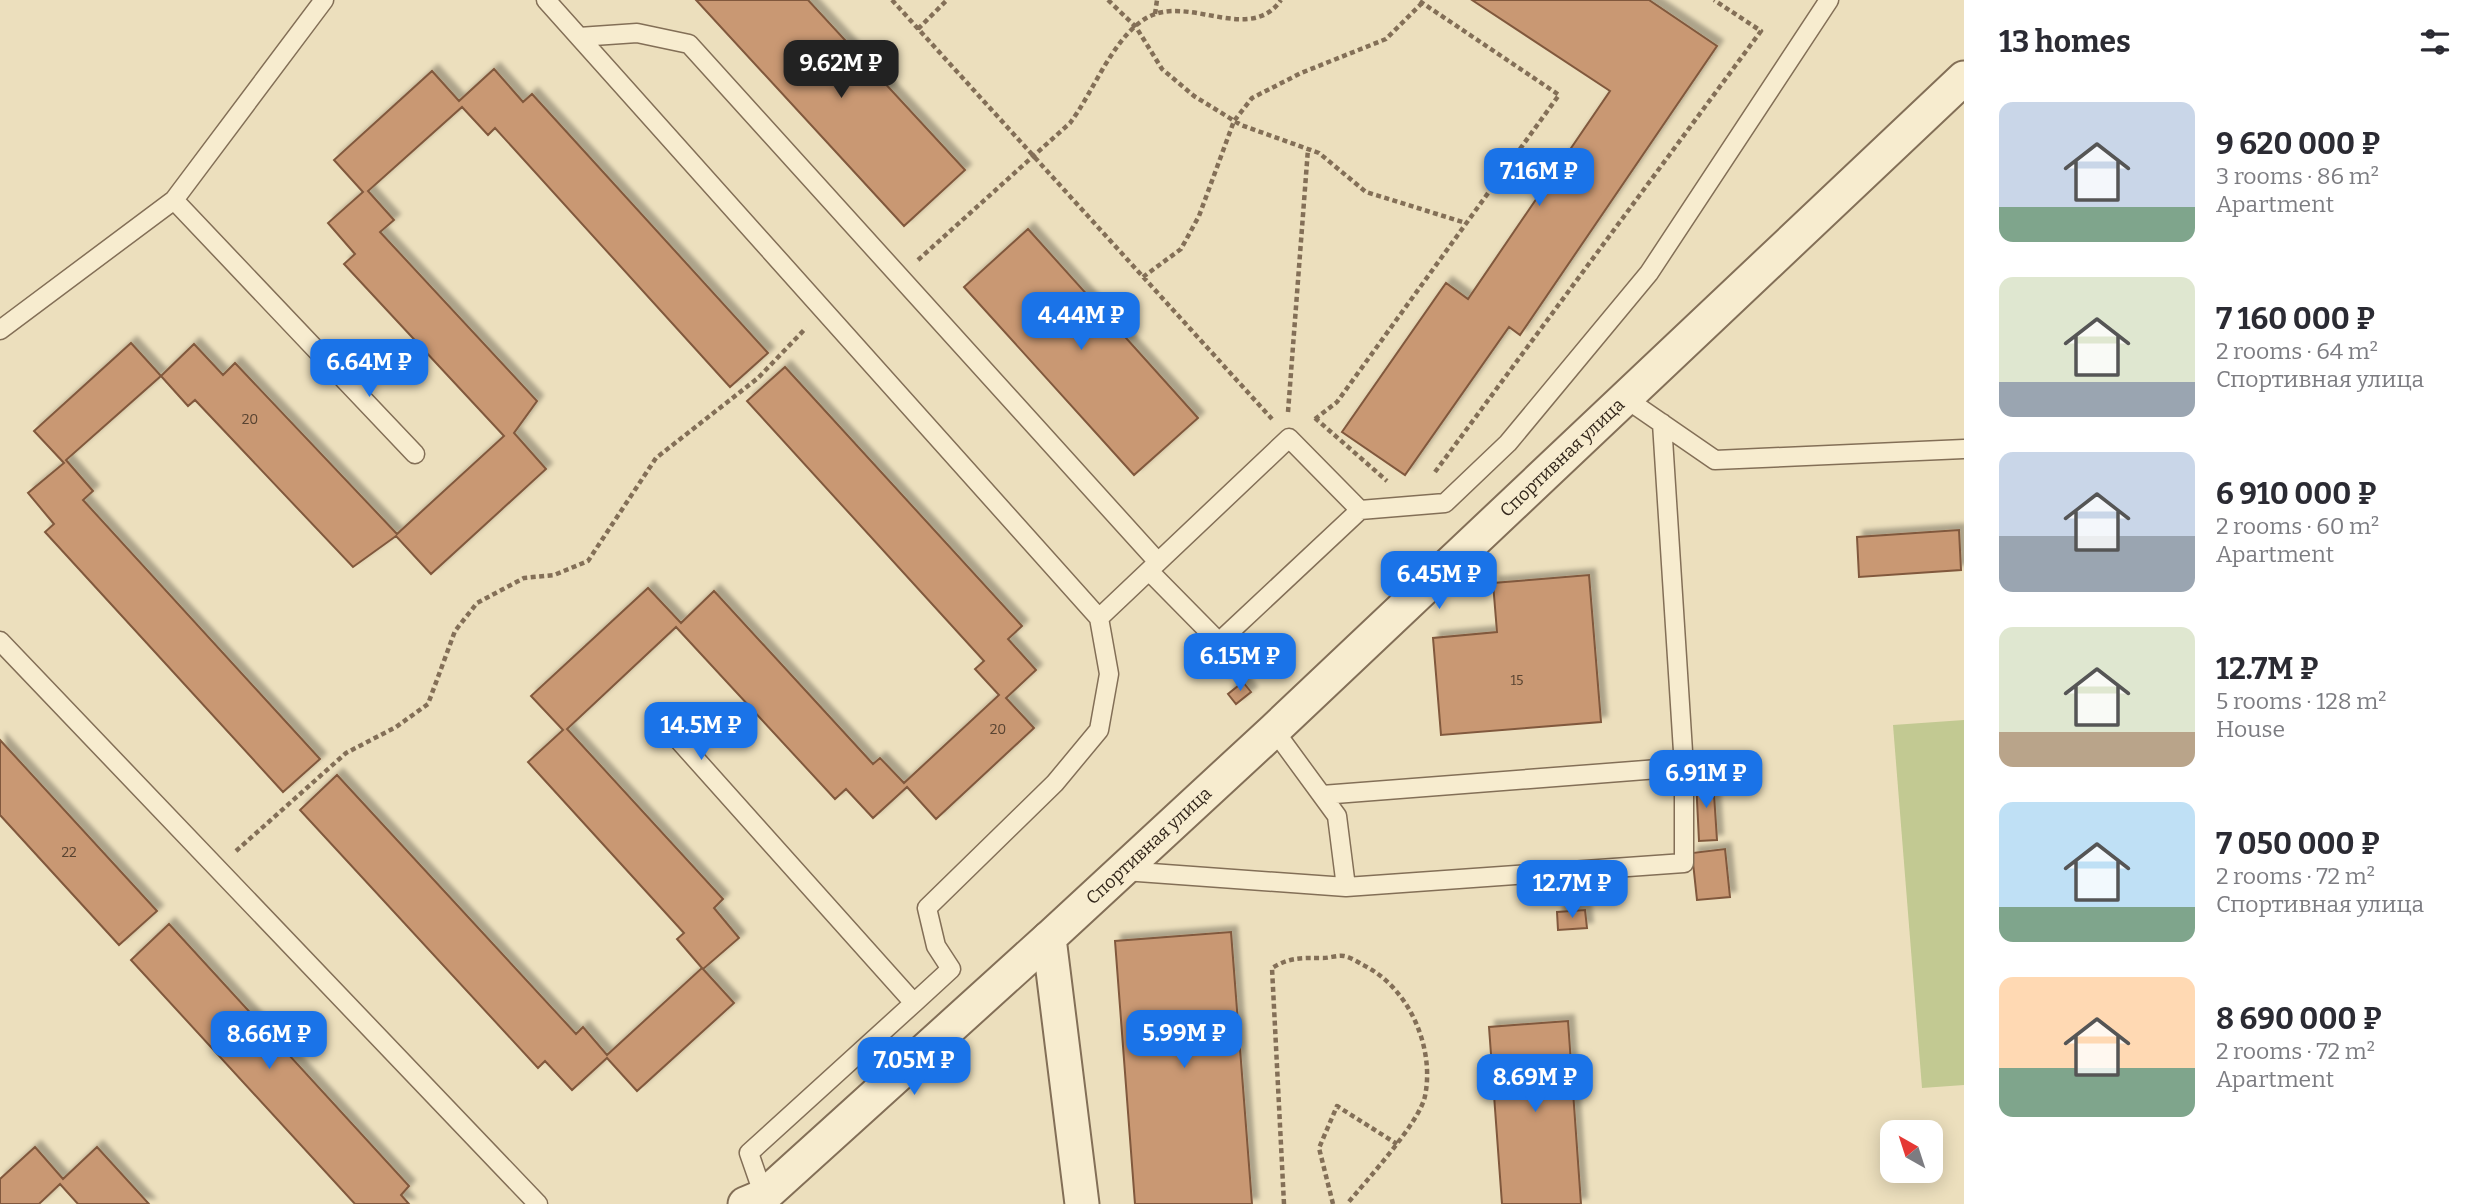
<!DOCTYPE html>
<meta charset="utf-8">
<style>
body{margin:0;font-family:Bitter,serif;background:#f2f2f3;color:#2b2b33;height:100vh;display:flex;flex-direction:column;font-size:26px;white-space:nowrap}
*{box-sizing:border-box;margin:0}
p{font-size:23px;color:#7c7c81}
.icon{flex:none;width:38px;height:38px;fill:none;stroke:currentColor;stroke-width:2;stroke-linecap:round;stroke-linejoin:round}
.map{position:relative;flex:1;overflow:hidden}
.panel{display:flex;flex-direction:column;background:#fff;width:525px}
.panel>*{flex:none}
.needle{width:46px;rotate:321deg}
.tools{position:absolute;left:1880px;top:1120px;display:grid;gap:14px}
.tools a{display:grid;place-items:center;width:63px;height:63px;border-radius:14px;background:#fff;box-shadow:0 4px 18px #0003;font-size:35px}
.price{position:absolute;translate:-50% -60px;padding:0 16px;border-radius:14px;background:#1a73e8;color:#fff;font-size:23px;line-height:46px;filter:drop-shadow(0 2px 4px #0008)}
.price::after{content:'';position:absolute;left:50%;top:42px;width:21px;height:16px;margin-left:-10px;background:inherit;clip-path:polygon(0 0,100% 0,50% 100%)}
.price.current{background:#222;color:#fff}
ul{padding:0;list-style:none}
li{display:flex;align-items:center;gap:21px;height:175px;padding:0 35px}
li span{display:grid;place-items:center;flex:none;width:196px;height:140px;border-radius:14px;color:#555}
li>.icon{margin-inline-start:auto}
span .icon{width:84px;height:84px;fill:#fffc;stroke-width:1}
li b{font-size:30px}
h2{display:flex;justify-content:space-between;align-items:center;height:84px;padding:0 35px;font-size:30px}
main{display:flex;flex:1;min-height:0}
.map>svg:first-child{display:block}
.green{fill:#c2c992}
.building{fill:#c99873;stroke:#81593d;stroke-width:2;filter:url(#shadow)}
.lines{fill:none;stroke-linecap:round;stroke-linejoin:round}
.lane-casing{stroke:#836f57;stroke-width:21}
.street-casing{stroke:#836f57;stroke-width:37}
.path{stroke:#836f57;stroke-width:4.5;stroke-dasharray:5 3.5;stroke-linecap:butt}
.lane{stroke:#f7eccf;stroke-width:18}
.street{stroke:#f7eccf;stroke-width:33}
.labels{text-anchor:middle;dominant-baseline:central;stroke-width:6;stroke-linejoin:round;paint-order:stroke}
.number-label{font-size:14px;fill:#584331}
.street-label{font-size:18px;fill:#33271b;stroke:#f4e9cc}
</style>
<main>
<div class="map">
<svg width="1964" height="1204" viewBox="0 0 1964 1204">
<defs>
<filter id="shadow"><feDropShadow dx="6" dy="-6" stdDeviation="2" flood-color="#0004"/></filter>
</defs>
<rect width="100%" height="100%" fill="#ecdfbd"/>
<path class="green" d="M1964,720v365l-42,3 -29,-363z"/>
<path class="building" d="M696,0h112l157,170 -61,56z
M1472,0h177l68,46 -197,289 -11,-8 -104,148 -63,-43 104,-149 22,16 142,-208z
M494,69l29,33 9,-8 236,259 -38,34 -235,-259 -7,7 -26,-28 -94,84 26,29 -14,12 157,169 -23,32 32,36 -115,105 -35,-38 -43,31 -158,-167 -7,6 -27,-30 -95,84 27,31 -10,9 237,259 -37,33 -238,-260 9,-8 -26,-31 36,-30 -30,-32 97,-88 30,33 33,-32 29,31 12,-12 162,171 107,-98 -160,-172 11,-10 -27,-31 35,-31 -29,-32 98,-89 27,30z
M1028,229l170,189 -64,57 -170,-188z
M785,367l237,259 -14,13 28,31 -30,28 28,30 -98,91 -29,-32 -34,31 -27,-29 -11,10 -159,-172 -109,102 156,170 -9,9 25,30 -36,31 31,34 -97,88 -30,-33 -35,32 -27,-29 -7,7 -238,-258 37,-35 239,259 7,-7 24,28 95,-87 -25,-29 7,-6 -156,-171 35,-32 -32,-34 117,-108 33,35 33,-32 159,173 7,-6 24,25 95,-88 -24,-26 9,-8 -237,-260z
M1959,530l2,40 -102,7 -2,-40z
M1589,575l12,147 -160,13 -8,-97 64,-6 -4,-49z
M1243,682l8,10 -15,12 -8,-10z
M0,740l157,171 -38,34 -119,-130z
M1713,779l4,61 -18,1 -3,-61z
M1725,849l5,48 -33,3 -5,-47z
M1585,910l2,18 -29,2 -1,-18z
M169,924l240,262 -8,9 8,9h-54l-224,-244z
M1231,932l21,272h-117l-20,-263z
M1568,1021l13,183h-79l-13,-177z
M35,1147l28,32 34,-32 52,57h-71l-18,-20 -21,20h-39v-25z"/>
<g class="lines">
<defs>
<path id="lane" d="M546,0l553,618
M579,37l58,-4 52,11 469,518
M174,200l241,254
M0,330l174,-130 150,-200
M1625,398l90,62 249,-11
M1360,510l85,-7 63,-60 141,-170 180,-273
M0,641l538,563
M658,717l256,286 -165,150 15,43
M1322,795l362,-28 -22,-344
M1124,871l222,16 -9,-71 -63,-86
M1346,887l338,-24v-96
M914,1003l37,-34 -15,-23 -9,-38 128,-125 44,-53 10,-56 -10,-56 190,-180 71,72 -141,132 -70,-71"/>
<g id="street">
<path d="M745,1204l19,-8 285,-258"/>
<path id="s1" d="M1082,1204l-33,-266 225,-208 690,-652"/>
</g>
</defs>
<use href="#lane" class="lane-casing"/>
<use href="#street" class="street-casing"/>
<path class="path" d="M892,0l380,419
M1108,0l28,27 26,42 32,27 47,29 78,28 47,39 100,31
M1155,14l2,-14
M918,29l29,-29
M918,260l152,-137c24,-31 46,-95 85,-109 41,-14 97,28 126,-14
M1143,277l38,-28 18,-33 35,-95 18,-23 49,-25 85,-34 36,-36
M1288,412l20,-263
M1315,418l72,63
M1315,419l22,-17 222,-307 -141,-95
M1435,472l326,-441 -47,-31
M236,851l110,-98 50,-26 32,-23 27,-73 22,-28 47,-25 30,-3 34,-14 68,-103 102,-80 48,-50
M1284,1204l-12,-236c18,-11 30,-10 51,-10 7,0 14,-3 21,-2 6,1 14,6 19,9 46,22 72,83 62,131 -5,26 -59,85 -78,108
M1333,1204l-14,-56 18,-42 60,38"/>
<use href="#lane" class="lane"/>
<use href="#street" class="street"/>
</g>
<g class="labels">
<g class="number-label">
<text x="250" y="419">20</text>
<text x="1517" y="680">15</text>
<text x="998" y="729">20</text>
<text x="69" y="852">22</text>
</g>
<g class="street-label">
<text stroke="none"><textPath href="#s1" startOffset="971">Спортивная улица</textPath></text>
<text stroke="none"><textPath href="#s1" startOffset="404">Спортивная улица</textPath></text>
</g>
</g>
</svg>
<div class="tools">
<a><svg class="needle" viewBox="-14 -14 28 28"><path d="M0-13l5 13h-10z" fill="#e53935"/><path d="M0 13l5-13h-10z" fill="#7c7c81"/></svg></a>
</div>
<b class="price current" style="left:841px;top:100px">9.62M ₽</b>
<b class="price" style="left:1539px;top:208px">7.16M ₽</b>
<b class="price" style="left:1081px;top:352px">4.44M ₽</b>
<b class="price" style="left:369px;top:399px">6.64M ₽</b>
<b class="price" style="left:1439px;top:611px">6.45M ₽</b>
<b class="price" style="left:1240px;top:693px">6.15M ₽</b>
<b class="price" style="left:701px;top:762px">14.5M ₽</b>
<b class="price" style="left:1706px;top:810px">6.91M ₽</b>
<b class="price" style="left:1572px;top:920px">12.7M ₽</b>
<b class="price" style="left:1184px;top:1070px">5.99M ₽</b>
<b class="price" style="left:269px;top:1071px">8.66M ₽</b>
<b class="price" style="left:914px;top:1097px">7.05M ₽</b>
<b class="price" style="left:1535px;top:1114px">8.69M ₽</b>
</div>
<section class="panel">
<h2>13 homes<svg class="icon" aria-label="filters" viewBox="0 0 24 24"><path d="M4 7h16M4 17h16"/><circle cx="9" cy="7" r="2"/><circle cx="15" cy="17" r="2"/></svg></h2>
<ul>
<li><span style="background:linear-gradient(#c9d6e8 75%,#7fa58c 0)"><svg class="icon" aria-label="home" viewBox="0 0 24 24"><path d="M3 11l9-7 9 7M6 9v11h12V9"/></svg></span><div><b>9 620 000 ₽</b><p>3 rooms · 86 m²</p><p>Apartment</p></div></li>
<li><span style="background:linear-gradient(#dfe7d0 75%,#9aa5b1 0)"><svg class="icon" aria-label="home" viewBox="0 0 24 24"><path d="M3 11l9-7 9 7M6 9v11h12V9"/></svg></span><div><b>7 160 000 ₽</b><p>2 rooms · 64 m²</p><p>Спортивная улица</p></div></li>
<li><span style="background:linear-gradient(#c9d6e8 60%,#9aa5b1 0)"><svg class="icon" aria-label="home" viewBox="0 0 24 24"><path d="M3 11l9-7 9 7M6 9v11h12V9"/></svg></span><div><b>6 910 000 ₽</b><p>2 rooms · 60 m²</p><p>Apartment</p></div></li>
<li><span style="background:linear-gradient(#dfe7d0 75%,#b9a48a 0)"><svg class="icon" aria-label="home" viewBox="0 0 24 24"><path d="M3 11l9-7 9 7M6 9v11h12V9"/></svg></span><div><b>12.7M ₽</b><p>5 rooms · 128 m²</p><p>House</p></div></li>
<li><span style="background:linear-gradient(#bfe0f5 75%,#7fa58c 0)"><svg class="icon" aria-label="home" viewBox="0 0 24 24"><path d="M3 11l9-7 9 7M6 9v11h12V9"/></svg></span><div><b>7 050 000 ₽</b><p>2 rooms · 72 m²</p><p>Спортивная улица</p></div></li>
<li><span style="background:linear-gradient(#ffd9b3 65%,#7fa58c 0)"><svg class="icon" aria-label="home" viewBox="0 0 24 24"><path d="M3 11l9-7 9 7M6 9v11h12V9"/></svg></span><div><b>8 690 000 ₽</b><p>2 rooms · 72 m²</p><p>Apartment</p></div></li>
</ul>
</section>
</main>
